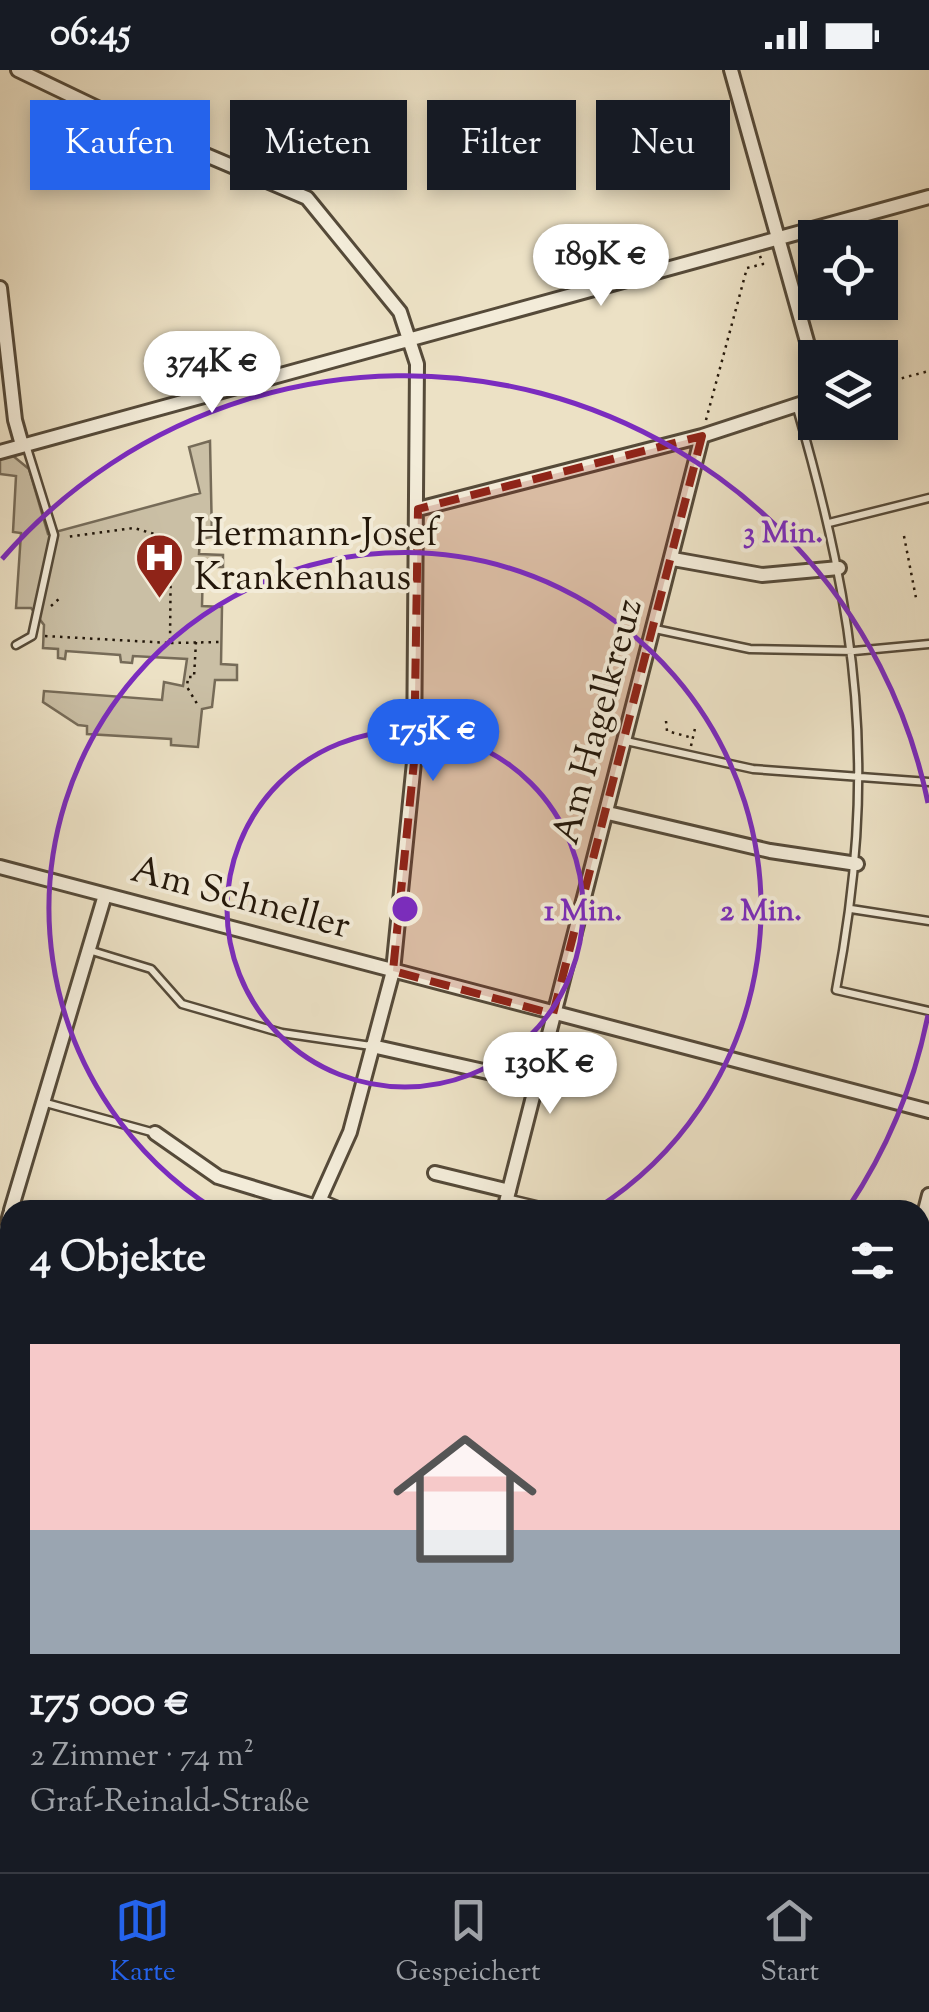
<!DOCTYPE html>
<html lang="de">
<meta charset="utf-8">
<style>
body{margin:0;font-family:"Sorts Mill Goudy",serif;background:#242831;color:#f1f3f6;height:100vh;display:flex;flex-direction:column;font-size:38px;white-space:nowrap}
*{box-sizing:border-box;margin:0}
p{font-size:32px;color:#9ea1a6}
.icon{flex:none;width:55px;height:55px;fill:none;stroke:currentColor;stroke-width:2;stroke-linecap:round;stroke-linejoin:round}
.map{position:relative;flex:1;overflow:hidden}
.side{position:absolute;left:0px;top:1130px;width:930px;height:672px;display:flex;flex-direction:column;background:#171b24;border-radius:30px 30px 0 0;box-shadow:0 5px 15px #0003}
.side>*{flex:none}
.banner{position:absolute;left:30px;top:30px;width:870px;height:90px;display:flex;gap:20px}
.tools{position:absolute;left:798px;top:150px;display:grid;gap:20px}
.tools a{display:grid;place-items:center;width:100px;height:100px;border-radius:0px;background:#171b24;box-shadow:0 5px 15px #0003;font-size:50px}
.price{position:absolute;translate:-50% -85px;padding:0 22px;border-radius:35px;background:#fff;color:#222;font-size:32px;line-height:65px;filter:drop-shadow(0 2px 5px #0008)}
.price::after{content:'';position:absolute;left:50%;top:60px;width:30px;height:22px;margin-left:-15px;background:inherit;clip-path:polygon(0 0,100% 0,50% 100%)}
.price.selected{background:#2563eb;color:#fff}
ul{padding:0;list-style:none}
li{display:grid;align-content:center;gap:20px;height:530px;padding:0 30px}
li+li{border-top:2px solid #363941}
li span{display:grid;place-items:center;height:310px;border-radius:0px;color:#555}
li>.icon{margin-inline-start:auto}
span .icon{width:180px;height:180px;fill:#fffc;stroke-width:1}
li b{font-size:42px}
h2{display:flex;justify-content:space-between;align-items:center;height:120px;padding:0 30px;font-size:42px}
.tag{padding:0 35px;border-radius:0px;background:#171b24;box-shadow:0 5px 15px #0003;font-size:35px;line-height:90px}
.tag.selected{background:#2563eb;color:#fff}
.status{display:flex;justify-content:space-between;align-items:center;height:70px;padding:0 50px;background:#171b24;direction:ltr}
.status svg{height:28px;fill:currentColor}
.menu{display:flex;justify-content:space-around;align-items:center;height:140px;border-top:2px solid #363941;background:#171b24;font-size:28px;color:#9ea1a6}
.menu a{display:grid;justify-items:center;gap:5px}
.menu .selected{color:#2563eb}
.map>svg:first-child{display:block}
.green{fill:#cabfa5;stroke:#766b58;stroke-width:2.5}
.lines{fill:none;stroke-linecap:round;stroke-linejoin:round}
.lane-casing{stroke:#554a39;stroke-width:11}
.street-casing{stroke:#554a39;stroke-width:18}
.secondary-casing{stroke:#23170a;stroke-width:22}
.path{stroke:#23170a;stroke-width:2.5;stroke-dasharray:2.5 5;stroke-linecap:butt}
.lane{stroke:#f3ecd9;stroke-width:6}
.street{stroke:#f3ecd9;stroke-width:12}
.secondary{stroke:#f3ecd9;stroke-width:18}
.marked{fill:#8f2418;fill-opacity:0.2;stroke:#8f2418;stroke-width:8;stroke-dasharray:20 12;stroke-linejoin:round}
.ring{fill:none;stroke:#7b2cbf;stroke-width:5}
.labels{text-anchor:middle;dominant-baseline:central;stroke-width:8;stroke-linejoin:round;paint-order:stroke}
.poi-label{font-size:38px;fill:#23170a;stroke:#f3ecd9;text-anchor:start}
.street-label{font-size:38px;fill:#23170a;stroke:#f3ecd9}
.centre{fill:#7b2cbf;stroke:#f3ecd9;stroke-width:5}
.ring-label{font-size:30px;text-anchor:middle;font-weight:bold;fill:#7b2cbf;stroke:#f3ecd9;stroke-width:8;stroke-linejoin:round;paint-order:stroke}
</style>
<div class="status"><b>06:45</b><svg viewBox="0 0 49 12"><path d="M0 12V9h3v3zM5 12V6h3v6zM10 12V3h3v9zM15 12V0h3v12zM26 1h20v11H26zM47 4h2v5h-2z"/></svg></div>
<div class="map">
<svg width="929" height="1802" viewBox="0 0 929 1802">
<rect width="100%" height="100%" fill="#ece1c5"/>
<filter id="stains"><feTurbulence type="fractalNoise" baseFrequency=".002" numOctaves="4"/><feColorMatrix values="0 0 0 0 .2 0 0 0 0 .09 0 0 0 0 .02 0 0 0 .5 -.17"/></filter>
<radialGradient id="worn" r=".72"><stop offset=".6" stop-color="#630" stop-opacity="0"/><stop offset="1" stop-color="#630" stop-opacity=".3"/></radialGradient>
<path class="green" d="M210,371l2,96 -12,2 -1,15 24,1v12h-20l-1,39 20,1 -1,57 16,1v15h-22l-3,27 -10,2 -4,38 -27,-2v-6l-84,-5v-8l-9,-1 -35,-23 1,-11 118,9 2,-18 19,4 4,-27 -54,-3 -1,7 -11,-1 -1,-7 -54,-4 -1,8 -7,-1v-9l-15,-1 1,-23 -13,-17h-15l5,-75 -8,-1 3,-56 -16,-2v-17l12,-2 17,14 19,65 152,-41 -11,-46z"/>
<g class="lines">
<defs>
<path id="lane" d="M797,338c61,212 81,363 39,582l93,21
M829,453l100,-25
M655,559l95,20 104,2 75,-7
M16,575l16,-9 22,-101 -28,-90
M626,671l127,28 176,13
M851,839l78,12
M92,881l59,18 31,35 100,29 89,13
M46,1033l109,30
M507,1128l50,12
M323,1129l26,11
M772,1792l33,10"/>
<path id="street" d="M18,0l96,46 193,82 93,114 17,52 -3,398 -21,209 -43,161 -35,78
M731,0l84,300
M0,218l15,132 7,25
M0,382l929,-255
M418,439l284,-73 113,-37
M673,489l89,16 77,-7
M608,743l162,38 87,13
M0,797l929,244
M372,976l165,37
M155,1063l63,44 99,30
M435,1103l74,18
M11,1140l94,-315
M504,1140l198,-774
M920,1160l9,-35
M0,1182l10,-38
M920,1198l9,2
M920,1352l9,2
M920,1506l9,2
M0,1543l10,-27
M329,1802l3,-10
M758,1802l2,-10"/>
<path id="secondary" d="M0,1400l10,2
M920,1637l9,2"/>
</defs>
<use href="#lane" class="lane-casing"/>
<use href="#street" class="street-casing"/>
<use href="#secondary" class="secondary-casing"/>
<path class="path" d="M880,314l49,-13
M706,350l41,-152 16,-4 -3,-8
M904,466l12,62
M51,536l10,-9
M45,566l125,7 1,-104 -37,-11 -68,9
M196,572l-2,35h-6l-1,10 12,20
M171,573l49,-1
M666,651l1,10 26,7
M691,676l5,-22"/>
<use href="#lane" class="lane"/>
<use href="#street" class="street"/>
<use href="#secondary" class="secondary"/>
</g>
<path class="marked" d="M702,366l-149,578 -160,-43 21,-209 4,-253z"/>
<g class="ring">
<circle cx="405" cy="839" r="178"/>
<path d="M214 1139A356 356 0 1 1 596 1139"/>
<path d="M928 945A534 534 0 0 1 848 1138M2 489A534 534 0 0 1 928 733"/>
</g>
<defs>
<symbol id="hospital-pin" viewBox="-11 -11 22 30"><path d="M0 17L-7.5 6A9.5 9.5 0 1 1 7.5 6Z" fill="#8f2418" stroke="#f3ecd9"/><path d="M-5-5h3v3.5h4V-5h3V5h-3V1.5h-4V5h-3Z" fill="#fff"/></symbol>
</defs>
<g fill-rule="evenodd">
<use href="#hospital-pin" x="132" y="460" width="55" height="75"/>
</g>
<g class="labels">
<g class="poi-label">
<text x="194" y="466">Hermann-Josef<tspan x="194" dy="44">Krankenhaus</tspan></text>
</g>
<g class="street-label">
<text transform="translate(600 652) rotate(-75)">Am Hagelkreuz</text>
<text transform="translate(240 830) rotate(15)">Am Schneller</text>
</g>
</g>
<circle cx="405" cy="839" r="15" class="centre"/>
<g class="ring-label">
<text x="783" y="472">3 Min.</text>
<text x="583" y="850">1 Min.</text>
<text x="761" y="850">2 Min.</text>
</g>
<rect width="100%" height="100%" filter="url(#stains)"/>
<rect width="100%" height="100%" fill="url(#worn)"/>
</svg>
<div class="tools">
<a><svg class="icon" aria-label="locate" viewBox="0 0 24 24"><circle cx="12" cy="12" r="6"/><path d="M12 2v4M12 18v4M2 12h4M18 12h4"/></svg></a>
<a><svg class="icon" aria-label="layers" viewBox="0 0 24 24"><path d="M12 4l9 5-9 5-9-5zM3 14l9 5 9-5"/></svg></a>
</div>
<b class="price" style="left:601px;top:239px">189K €</b>
<b class="price" style="left:212px;top:346px">374K €</b>
<b class="price selected" style="left:433px;top:714px">175K €</b>
<b class="price" style="left:550px;top:1047px">130K €</b>
<div class="banner">
<a class="tag selected">Kaufen</a>
<a class="tag">Mieten</a>
<a class="tag">Filter</a>
<a class="tag">Neu</a>
</div>
<section class="side">
<h2>4 Objekte<svg class="icon" aria-label="filters" viewBox="0 0 24 24"><path d="M4 7h16M4 17h16"/><circle cx="9" cy="7" r="2"/><circle cx="15" cy="17" r="2"/></svg></h2>
<ul>
<li><span style="background:linear-gradient(#f6c9c9 60%,#9aa5b1 0)"><svg class="icon" aria-label="home" viewBox="0 0 24 24"><path d="M3 11l9-7 9 7M6 9v11h12V9"/></svg></span><div><b>175 000 €</b><p>2 Zimmer · 74 m²</p><p>Graf-Reinald-Straße</p></div></li>
</ul>
</section>
</div>
<nav class="menu">
<a class="selected"><svg class="icon" aria-label="map" viewBox="0 0 24 24"><path d="M3 6l6-2 6 2 6-2v14l-6 2-6-2-6 2zM9 4v14M15 6v14"/></svg>Karte</a>
<a><svg class="icon" aria-label="saved" viewBox="0 0 24 24"><path d="M7 4h10v16l-5-4-5 4z"/></svg>Gespeichert</a>
<a><svg class="icon" aria-label="home" viewBox="0 0 24 24"><path d="M3 11l9-7 9 7M6 9v11h12V9"/></svg>Start</a>
</nav>
